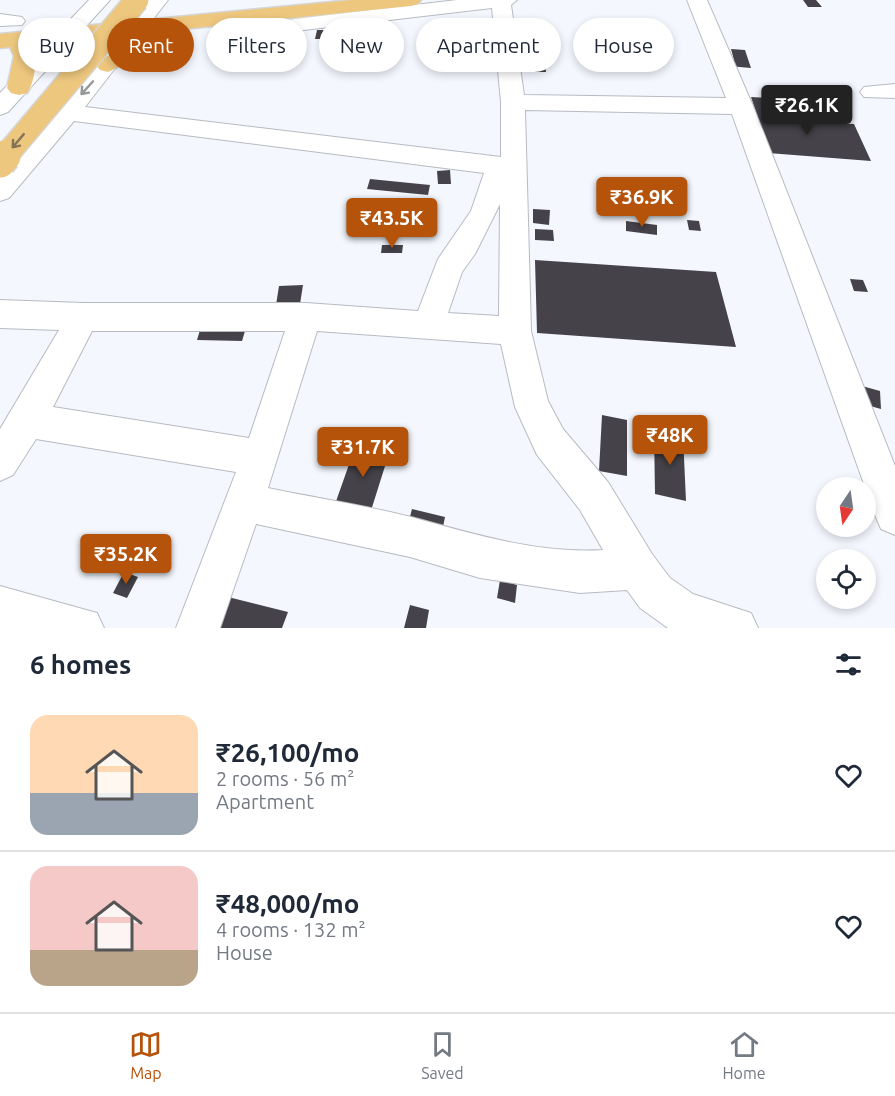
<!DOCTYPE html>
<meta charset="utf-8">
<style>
body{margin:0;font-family:Ubuntu,sans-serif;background:#f2f2f3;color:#1f2937;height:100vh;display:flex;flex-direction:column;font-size:22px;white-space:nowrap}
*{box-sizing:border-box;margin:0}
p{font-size:20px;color:#747a83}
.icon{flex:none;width:33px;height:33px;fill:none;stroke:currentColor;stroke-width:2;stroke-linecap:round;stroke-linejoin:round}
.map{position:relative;height:628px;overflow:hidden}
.side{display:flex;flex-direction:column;background:#fff;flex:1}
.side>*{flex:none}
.guide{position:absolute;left:18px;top:18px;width:860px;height:54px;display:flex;gap:12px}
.needle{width:39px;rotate:193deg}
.controls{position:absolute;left:816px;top:477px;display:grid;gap:12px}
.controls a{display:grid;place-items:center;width:60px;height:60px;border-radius:50%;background:#fff;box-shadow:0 3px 9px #0003;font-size:30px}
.price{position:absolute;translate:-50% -51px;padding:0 14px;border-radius:6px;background:#b45309;color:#fff;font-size:20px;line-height:39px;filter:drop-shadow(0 2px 3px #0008)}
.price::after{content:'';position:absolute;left:50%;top:36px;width:18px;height:14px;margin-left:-9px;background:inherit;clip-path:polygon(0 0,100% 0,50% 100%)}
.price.selected{background:#222;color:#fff}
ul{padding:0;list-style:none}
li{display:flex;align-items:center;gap:18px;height:150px;padding:0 30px}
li+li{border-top:2px solid #e0e1e3}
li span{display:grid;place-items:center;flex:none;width:168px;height:120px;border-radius:18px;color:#555}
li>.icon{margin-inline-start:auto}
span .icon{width:72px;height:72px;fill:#fffc;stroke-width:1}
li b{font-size:26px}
h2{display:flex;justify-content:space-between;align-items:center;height:72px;padding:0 30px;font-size:26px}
.tag{padding:0 21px;border-radius:27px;background:#fff;box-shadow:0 3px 9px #0003;font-size:21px;line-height:54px}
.tag.selected{background:#b45309;color:#fff}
.dock{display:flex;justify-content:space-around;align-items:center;height:84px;border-top:2px solid #e0e1e3;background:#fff;font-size:16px;color:#747a83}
.dock a{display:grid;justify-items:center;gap:3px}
.dock .selected{color:#b45309}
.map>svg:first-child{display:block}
.building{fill:#454349}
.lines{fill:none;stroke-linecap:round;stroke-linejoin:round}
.minor-casing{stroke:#b7bbc1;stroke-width:2}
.highway-casing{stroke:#d5d6d6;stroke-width:3}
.minor{fill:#fff;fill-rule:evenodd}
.highway{fill:#eec77f;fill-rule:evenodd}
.highway-bridge-far1-casing{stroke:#d5d6d6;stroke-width:26;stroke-linecap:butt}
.highway-bridge-casing{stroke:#d5d6d6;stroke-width:34;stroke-linecap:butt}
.highway-bridge-far1{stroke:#eec77f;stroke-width:23}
.highway-bridge{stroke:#eec77f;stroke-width:31}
.oneway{stroke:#969898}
.oneway2{stroke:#847455}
</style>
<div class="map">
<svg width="895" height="628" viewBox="0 0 895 628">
<rect width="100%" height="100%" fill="#f4f8fe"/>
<path class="building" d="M803,0h13l6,7h-14z
M631,21h8l5,13h-27l-2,-6h18z
M317,30h41l-3,17 -20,-1 2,-7h-22z
M446,40h13v12h-14z
M731,49l14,1 6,18 -23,-2 -2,-7 8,1z
M534,63l11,1 1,8h-11z
M751,97l15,1 5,14 28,2 3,7 52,3 17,37 -103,-8 -14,-36 4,1z
M450,170l1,14h-13l-1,-13z
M370,179l60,6 -2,10 -61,-6z
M533,209l17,1 -1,15 -16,-2z
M687,220l12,1 2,10 -12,-1z
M626,221l31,4v10l-31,-4z
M535,229l18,1 1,11 -19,-1z
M382,245h21l-1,8h-21z
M535,260l181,12 20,75 -199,-14z
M850,279l13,1 5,12 -14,-1z
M303,285l-3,19 -24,1 3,-19z
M200,330l45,1 -3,10 -45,-1z
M862,386l18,5 1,18 -18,-5z
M602,415l25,5v56l-28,-5z
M654,430l29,6 3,65 -31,-7z
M358,439l33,8 -22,70 -35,-10z
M412,509l33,8 -4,20 -34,-9z
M124,572l14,5 -11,21 -14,-5z
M500,580l17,5 -2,18 -18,-5z
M228,597l60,15 -6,16h-66z
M410,605l19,5 -3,18h-22z"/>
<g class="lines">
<defs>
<path id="minor" d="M89,0h21l-102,112 -8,3v-22z
M148,0h20l-83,107 416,50v-55l-9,-94 -214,25 -59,-7 -7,-2 -3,-4 3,-4 7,-2 59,7 179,-21h60l-6,5 13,90 202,3 -39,-98h20l46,106 142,360v69l-14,-6 -6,-14 -143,-401 -207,-4 6,221 17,70 15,28 45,53 44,72 18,24 23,16 58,19 7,15h-90l-28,-20 -13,-18 -47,3 -100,-15 -70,-21 -154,-33 -36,104h-44l60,-156 -200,-33 -23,36 -13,6v-52l59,-99 -59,-2v-28l83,3h223l112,8 20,-52 33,-48 13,-38 -410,-52 -65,77 -9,3v-28l100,-113zM500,204l-1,112 -51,-3 14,-41 13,-18zM92,331h193l-36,107 -196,-31zM317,331l184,13 14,63 22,48 43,55 23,40c-66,4 -129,-16 -192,-33 -47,-12 -95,-19 -143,-29z
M0,14l22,3 3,4 -3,4 -22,1z
M895,84v14l-31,-1 -4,-5 4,-5z
M0,586l97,27 7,15h-104z"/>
<path id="highway" d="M352,0h69l-3,4 -7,2 -228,23 -2,7 -73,36 -8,-2 -4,-5 4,-5 50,-27 -118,11c5,15 4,36 -5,49l-8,2 -8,-2 -4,-5 7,-32 -4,-9 -10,1v-14z"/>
</defs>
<use href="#minor" class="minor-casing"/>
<use href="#highway" class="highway-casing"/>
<use href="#minor" class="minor"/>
<use href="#highway" class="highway"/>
<defs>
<path id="highway-bridge-far1" d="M4,158l133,-158"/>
<path id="highway-bridge" d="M0,162l5,-6"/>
</defs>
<use href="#highway-bridge-far1" class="highway-bridge-far1-casing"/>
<use href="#highway-bridge" class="highway-bridge-casing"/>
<use href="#highway-bridge-far1" class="highway-bridge-far1"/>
<use href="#highway-bridge" class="highway-bridge"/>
</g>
<defs><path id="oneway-shaft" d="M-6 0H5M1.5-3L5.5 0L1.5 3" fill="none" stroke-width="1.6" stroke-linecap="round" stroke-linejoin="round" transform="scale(1.5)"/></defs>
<use class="oneway" href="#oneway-shaft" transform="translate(87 88) rotate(132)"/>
<use class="oneway2" href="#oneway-shaft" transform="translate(18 141) rotate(130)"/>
</svg>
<div class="controls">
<a><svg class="needle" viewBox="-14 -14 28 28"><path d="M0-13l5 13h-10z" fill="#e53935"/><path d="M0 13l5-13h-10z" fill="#747a83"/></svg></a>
<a><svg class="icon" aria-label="locate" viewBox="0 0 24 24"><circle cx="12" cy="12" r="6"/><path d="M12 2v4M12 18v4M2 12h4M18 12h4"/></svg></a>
</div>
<b class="price selected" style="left:807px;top:136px">₹26.1K</b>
<b class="price" style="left:642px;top:228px">₹36.9K</b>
<b class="price" style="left:392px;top:249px">₹43.5K</b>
<b class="price" style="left:670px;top:466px">₹48K</b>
<b class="price" style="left:363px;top:478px">₹31.7K</b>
<b class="price" style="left:126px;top:585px">₹35.2K</b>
<div class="guide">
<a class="tag">Buy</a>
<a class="tag selected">Rent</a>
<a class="tag">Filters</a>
<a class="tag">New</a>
<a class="tag">Apartment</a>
<a class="tag">House</a>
</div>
</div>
<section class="side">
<h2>6 homes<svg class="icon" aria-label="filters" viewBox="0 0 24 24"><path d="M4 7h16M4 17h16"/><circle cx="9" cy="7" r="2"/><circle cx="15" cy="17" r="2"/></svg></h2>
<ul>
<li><span style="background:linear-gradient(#ffd9b3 65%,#9aa5b1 0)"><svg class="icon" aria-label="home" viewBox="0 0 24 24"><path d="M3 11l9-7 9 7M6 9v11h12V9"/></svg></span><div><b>₹26,100/mo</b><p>2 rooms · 56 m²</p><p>Apartment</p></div><svg class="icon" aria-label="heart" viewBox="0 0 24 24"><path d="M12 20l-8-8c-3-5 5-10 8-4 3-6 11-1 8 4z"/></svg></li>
<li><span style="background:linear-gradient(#f6c9c9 70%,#b9a48a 0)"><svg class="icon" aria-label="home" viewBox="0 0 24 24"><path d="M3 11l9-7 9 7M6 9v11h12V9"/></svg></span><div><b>₹48,000/mo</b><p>4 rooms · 132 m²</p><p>House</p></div><svg class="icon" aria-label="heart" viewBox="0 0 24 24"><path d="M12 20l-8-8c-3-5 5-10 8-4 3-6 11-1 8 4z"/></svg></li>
</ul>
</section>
<nav class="dock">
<a class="selected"><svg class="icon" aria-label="map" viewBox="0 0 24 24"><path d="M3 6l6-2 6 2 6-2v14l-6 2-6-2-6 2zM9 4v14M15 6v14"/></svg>Map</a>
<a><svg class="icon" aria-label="saved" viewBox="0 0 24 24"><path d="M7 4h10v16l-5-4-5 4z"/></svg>Saved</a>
<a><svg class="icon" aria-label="home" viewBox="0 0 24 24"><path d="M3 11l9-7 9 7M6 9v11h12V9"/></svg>Home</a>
</nav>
